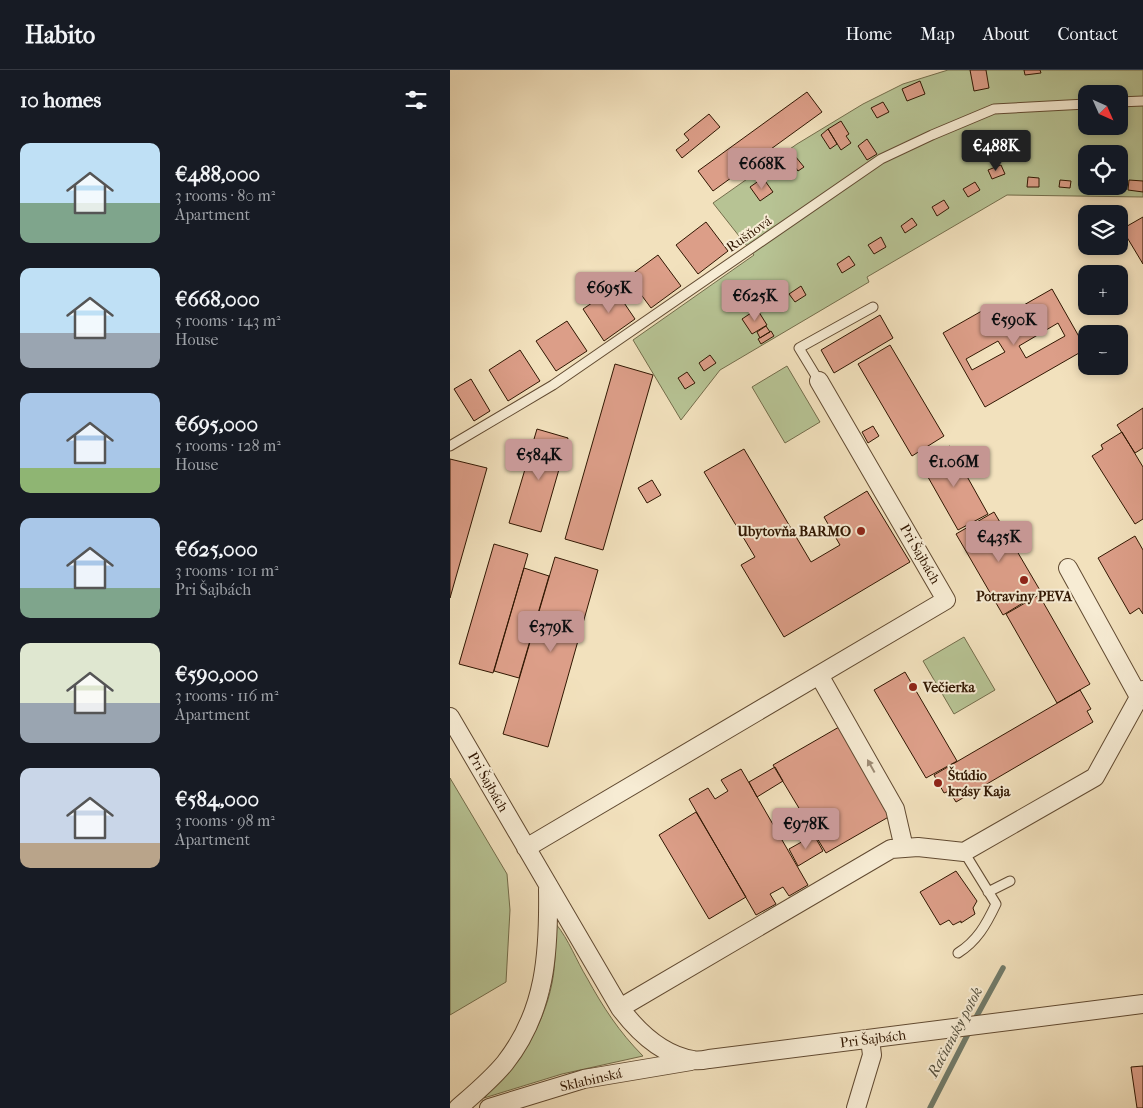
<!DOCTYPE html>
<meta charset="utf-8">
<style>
body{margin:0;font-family:"IM FELL French Canon",serif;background:#242831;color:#f1f3f6;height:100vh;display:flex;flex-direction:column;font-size:19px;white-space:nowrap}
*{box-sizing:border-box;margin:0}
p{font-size:16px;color:#9ea1a6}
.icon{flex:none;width:28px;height:28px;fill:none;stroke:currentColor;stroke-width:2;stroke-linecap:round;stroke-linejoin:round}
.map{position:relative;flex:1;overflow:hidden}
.sheet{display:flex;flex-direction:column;background:#171b24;width:450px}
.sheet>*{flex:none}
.needle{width:32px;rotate:135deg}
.fabs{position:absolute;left:628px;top:15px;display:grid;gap:10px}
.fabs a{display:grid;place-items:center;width:50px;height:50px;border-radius:10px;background:#171b24;box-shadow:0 2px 8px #0003;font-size:25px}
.price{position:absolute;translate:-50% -42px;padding:0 11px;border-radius:5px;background:#c59692;color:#111;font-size:16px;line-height:32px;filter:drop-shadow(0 1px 2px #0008)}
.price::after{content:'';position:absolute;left:50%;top:30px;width:15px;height:11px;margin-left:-8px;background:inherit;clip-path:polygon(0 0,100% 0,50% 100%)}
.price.current{background:#222;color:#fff}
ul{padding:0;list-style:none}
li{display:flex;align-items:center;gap:15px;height:125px;padding:0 20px}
li span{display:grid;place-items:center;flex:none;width:140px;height:100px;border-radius:10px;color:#555}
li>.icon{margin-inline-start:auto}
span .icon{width:60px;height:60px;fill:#fffc;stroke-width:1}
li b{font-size:21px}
h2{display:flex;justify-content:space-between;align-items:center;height:60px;padding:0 20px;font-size:21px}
header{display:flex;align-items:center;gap:30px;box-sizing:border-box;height:70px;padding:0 25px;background:#171b24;border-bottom:1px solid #363941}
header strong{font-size:24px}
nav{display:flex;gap:28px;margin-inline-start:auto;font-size:18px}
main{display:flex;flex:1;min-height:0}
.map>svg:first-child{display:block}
.green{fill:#b7c394;stroke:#746d4b;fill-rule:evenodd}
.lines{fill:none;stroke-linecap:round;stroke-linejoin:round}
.stream{stroke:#717b6a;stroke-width:5.5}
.building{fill:#dc9e88;stroke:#311702;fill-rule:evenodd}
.lane-casing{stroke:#614a31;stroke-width:11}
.street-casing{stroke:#614a31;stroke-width:20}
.lane{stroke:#f7ecd4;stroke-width:9}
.street{stroke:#f7ecd4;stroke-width:18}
.oneway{fill:#9e8c76}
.poi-dot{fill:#8f2418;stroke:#f7ecd4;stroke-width:2}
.labels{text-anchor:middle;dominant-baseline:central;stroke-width:4;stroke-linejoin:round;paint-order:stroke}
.street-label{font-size:14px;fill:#311702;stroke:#f7ecd4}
.poi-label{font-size:14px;font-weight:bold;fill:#311702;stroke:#f7ecd4;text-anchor:start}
.water-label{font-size:15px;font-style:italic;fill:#56513f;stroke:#f7ecd4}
</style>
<header>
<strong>Habito</strong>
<nav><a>Home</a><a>Map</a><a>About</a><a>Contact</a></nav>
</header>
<main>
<section class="sheet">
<h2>10 homes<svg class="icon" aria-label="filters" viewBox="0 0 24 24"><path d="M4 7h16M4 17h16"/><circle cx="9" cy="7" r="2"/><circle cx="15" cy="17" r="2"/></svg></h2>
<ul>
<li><span style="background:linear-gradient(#bfe0f5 60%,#7fa58c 0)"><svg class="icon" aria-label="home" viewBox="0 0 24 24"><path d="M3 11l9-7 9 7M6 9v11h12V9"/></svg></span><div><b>€488,000</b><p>3 rooms · 80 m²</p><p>Apartment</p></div></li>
<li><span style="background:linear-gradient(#bfe0f5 65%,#9aa5b1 0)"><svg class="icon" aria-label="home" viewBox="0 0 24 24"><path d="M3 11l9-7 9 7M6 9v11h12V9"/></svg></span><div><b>€668,000</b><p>5 rooms · 143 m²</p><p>House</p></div></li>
<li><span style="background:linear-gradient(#a9c7e8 75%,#8fb573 0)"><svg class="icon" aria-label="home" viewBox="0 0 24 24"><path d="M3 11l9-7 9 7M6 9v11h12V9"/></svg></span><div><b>€695,000</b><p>5 rooms · 128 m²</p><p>House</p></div></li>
<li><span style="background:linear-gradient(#a9c7e8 70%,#7fa58c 0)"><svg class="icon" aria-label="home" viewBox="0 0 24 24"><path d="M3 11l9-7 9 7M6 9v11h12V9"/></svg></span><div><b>€625,000</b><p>3 rooms · 101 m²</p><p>Pri Šajbách</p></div></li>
<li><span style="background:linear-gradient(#dfe7d0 60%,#9aa5b1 0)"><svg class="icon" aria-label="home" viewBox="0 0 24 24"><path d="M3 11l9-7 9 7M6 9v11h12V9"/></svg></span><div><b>€590,000</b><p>3 rooms · 116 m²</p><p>Apartment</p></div></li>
<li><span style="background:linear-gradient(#c9d6e8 75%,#b9a48a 0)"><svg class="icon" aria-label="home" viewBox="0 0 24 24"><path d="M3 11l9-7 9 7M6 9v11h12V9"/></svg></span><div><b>€584,000</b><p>3 rooms · 98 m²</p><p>Apartment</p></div></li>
</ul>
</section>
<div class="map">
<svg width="693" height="1038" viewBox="0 0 693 1038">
<rect width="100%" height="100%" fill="#f2e1bd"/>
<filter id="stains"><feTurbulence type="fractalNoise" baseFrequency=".004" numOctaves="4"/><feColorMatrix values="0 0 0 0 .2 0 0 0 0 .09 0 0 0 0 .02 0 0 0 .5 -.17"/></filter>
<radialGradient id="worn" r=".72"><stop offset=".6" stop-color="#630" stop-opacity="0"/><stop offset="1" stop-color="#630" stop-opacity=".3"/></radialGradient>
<path class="green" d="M498,0h195v127l-136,-2 -140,82 2,5 -149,88 -39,50 -48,-80 121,-85 -41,-52 84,-59 66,-40 40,-20zM636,24h33v32h-33zM636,84h33v32h-33z
M337,296l33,56 -35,21 -33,-56z
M514,567l31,53 -41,24 -31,-53z
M0,708l57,96 3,36 -4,72 -56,33z
M106,854c13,16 20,36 31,54 16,29 32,54 56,78l-81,18 -78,24c33,-33 59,-69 68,-115 4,-19 3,-40 4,-59z"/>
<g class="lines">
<path class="stream" d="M524,951l29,-53
M480,1038l40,-78"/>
</g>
<path class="building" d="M520,0h16l3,18 -15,3z
M574,0h16l1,3 -16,2z
M470,11l5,13 -18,7 -5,-12z
M357,22l15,20 -109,79 -15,-20z
M433,32l6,10 -12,6 -6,-10z
M259,44l11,13 -38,31 -6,-8 13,-10 -5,-6z
M391,51l8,13 -3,2 5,7 -10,7 -13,-21z
M378,59l9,15 -7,5 -9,-14z
M417,69l10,15 -10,6 -9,-14z
M345,86l9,11 -6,4 -8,-11z
M551,95l4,9 -13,5 -4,-9z
M578,107l11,1v9h-12z
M313,108l10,14 -13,9 -10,-14z
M610,110l11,1 -1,7 -11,-1z
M679,110l14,1v11l-15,-2z
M525,112l5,8 -12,7 -5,-8z
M494,130l5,8 -12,8 -5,-9z
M693,147v47l-21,-35z
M462,148l5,7 -12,8 -4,-7z
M256,152l22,29 -30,23 -22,-29z
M431,167l5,10 -12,7 -6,-9z
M208,185l23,31 -30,22 -23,-31z
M399,186l6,9 -13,8 -5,-9z
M351,216l5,9 -11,7 -6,-8z
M164,218l21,31 -31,22 -21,-32z
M602,219l34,60 -101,58 -42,-74 44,-25 10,16 5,-3 -1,-3zM608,253l7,13 -39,22 -7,-12zM548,271l7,11 -33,18 -6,-11z
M307,239l10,16 -15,9 -10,-15z
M430,245l13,23 -59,35 -13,-23z
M117,251l20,30 -31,20 -20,-30z
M316,256l4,6 -10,6 -3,-6z
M321,261l3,5 -13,8 -3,-5z
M440,275l54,91 -32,20 -54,-92z
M70,280l20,31 -32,20 -19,-31z
M260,285l6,8 -12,8 -5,-8z
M165,294l38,11 -50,175 -38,-11z
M237,302l8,11 -10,6 -7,-11z
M21,309l19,32 -16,10 -20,-32z
M693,338v40l-8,5 -18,-28z
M423,356l6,10 -11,7 -6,-11z
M87,359l31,9 -27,94 -32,-9z
M672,362l21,35v52l-8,5 -43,-68 11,-7 -2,-4z
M500,376l38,68 -30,16 -38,-67z
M294,379l67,113 29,-17 -16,-28 43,-26 43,71 -126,75 -43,-72 14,-8 -51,-85z
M0,389l37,9 -37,130z
M202,410l9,15 -14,8 -9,-15z
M544,442l47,80 -38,23 -47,-81z
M685,466l8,14v64l-4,-6 -9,6 -32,-56z
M44,474l34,10 -35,119 -34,-9z
M105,487l43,13 -50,177 -45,-13z
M74,498l25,8 -30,102 -25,-7z
M589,525l51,89 -33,19 -51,-89z
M455,602l52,89 -31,17 -52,-88z
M630,620l11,19 -4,2 6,11 -137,80 -7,-11 -5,2 -10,-18z
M389,657l53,88 -66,38 -53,-88z
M325,697l8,14 -26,16 -8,-15z
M291,699l67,116 -19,11 -6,-9 -13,7 6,10 -20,11 -67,-116 19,-11 7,11 13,-8 -7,-11z
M246,742l50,85 -37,22 -50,-84z
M364,765l9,16 -25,15 -9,-17z
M506,801l21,30 -4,7 2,6 -14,9v-2l-8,4 -4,-5 -9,5 -20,-33z
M693,996v42h-6l-6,-41z"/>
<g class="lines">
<defs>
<path id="lane" d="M669,32l24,-1
M369,311l-20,-33 74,-41
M0,376l103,-61 328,-226 51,-24 62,-26 92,-5
M538,822l22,-11
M508,883c19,-12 28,-28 38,-49l-32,-52"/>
<path id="street" d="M618,498l71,129
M369,605l76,134 9,39
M0,647l170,291c18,24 42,47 73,52 5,1 11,0 16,-1l434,-55
M76,778l420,-248 -127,-219
M170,938l271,-159 27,-2 46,5 131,-75 48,-87
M8,1038c16,-14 33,-28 47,-45 41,-52 44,-111 43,-174
M39,1038l95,-29 107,-18
M406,1038l16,-53 -2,-16"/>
</defs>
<use href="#lane" class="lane-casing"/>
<use href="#street" class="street-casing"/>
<use href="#lane" class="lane"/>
<use href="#street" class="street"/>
</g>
<defs><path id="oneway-solid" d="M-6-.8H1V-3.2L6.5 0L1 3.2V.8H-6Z" transform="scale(1.25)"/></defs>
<use class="oneway" href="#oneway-solid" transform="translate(421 696) rotate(-119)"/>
<g class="poi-dot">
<circle cx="411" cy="461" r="5"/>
<circle cx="574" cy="510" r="5"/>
<circle cx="463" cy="617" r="5"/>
<circle cx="488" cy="713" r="5"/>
</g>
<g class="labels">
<g class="street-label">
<text transform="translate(299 164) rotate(-35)">Rušňová</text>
<text transform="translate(470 484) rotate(60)">Pri Šajbách</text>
<text transform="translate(38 712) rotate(60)">Pri Šajbách</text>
<text transform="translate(423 969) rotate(-7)">Pri Šajbách</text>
<text transform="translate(141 1010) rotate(-13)">Sklabinská</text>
</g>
<g class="poi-label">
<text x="401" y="461" text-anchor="end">Ubytovňa BARMO</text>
<text x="574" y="526" text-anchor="middle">Potraviny PEVA</text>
<text x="473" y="617">Večierka</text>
<text x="498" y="705">Štúdio<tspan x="498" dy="16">krásy Kaja</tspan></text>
</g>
<g class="water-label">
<text transform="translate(505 962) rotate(-62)">Račiansky potok</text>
</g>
</g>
<rect width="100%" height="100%" filter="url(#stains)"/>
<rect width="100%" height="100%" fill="url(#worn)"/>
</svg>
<div class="fabs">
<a><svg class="needle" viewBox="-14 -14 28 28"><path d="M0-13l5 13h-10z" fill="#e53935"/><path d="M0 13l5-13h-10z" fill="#9ea1a6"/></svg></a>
<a><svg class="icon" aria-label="locate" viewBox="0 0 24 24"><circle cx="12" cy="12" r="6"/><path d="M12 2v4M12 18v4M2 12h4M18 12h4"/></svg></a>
<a><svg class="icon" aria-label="layers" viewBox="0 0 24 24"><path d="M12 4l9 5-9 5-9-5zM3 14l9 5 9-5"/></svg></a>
<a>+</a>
<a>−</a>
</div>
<b class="price current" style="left:546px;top:102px">€488K</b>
<b class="price" style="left:312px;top:120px">€668K</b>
<b class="price" style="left:159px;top:244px">€695K</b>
<b class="price" style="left:305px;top:252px">€625K</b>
<b class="price" style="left:564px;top:276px">€590K</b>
<b class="price" style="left:89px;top:411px">€584K</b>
<b class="price" style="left:504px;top:418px">€1.06M</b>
<b class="price" style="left:549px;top:493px">€435K</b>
<b class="price" style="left:101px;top:583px">€379K</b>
<b class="price" style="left:356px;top:780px">€978K</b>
</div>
</main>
